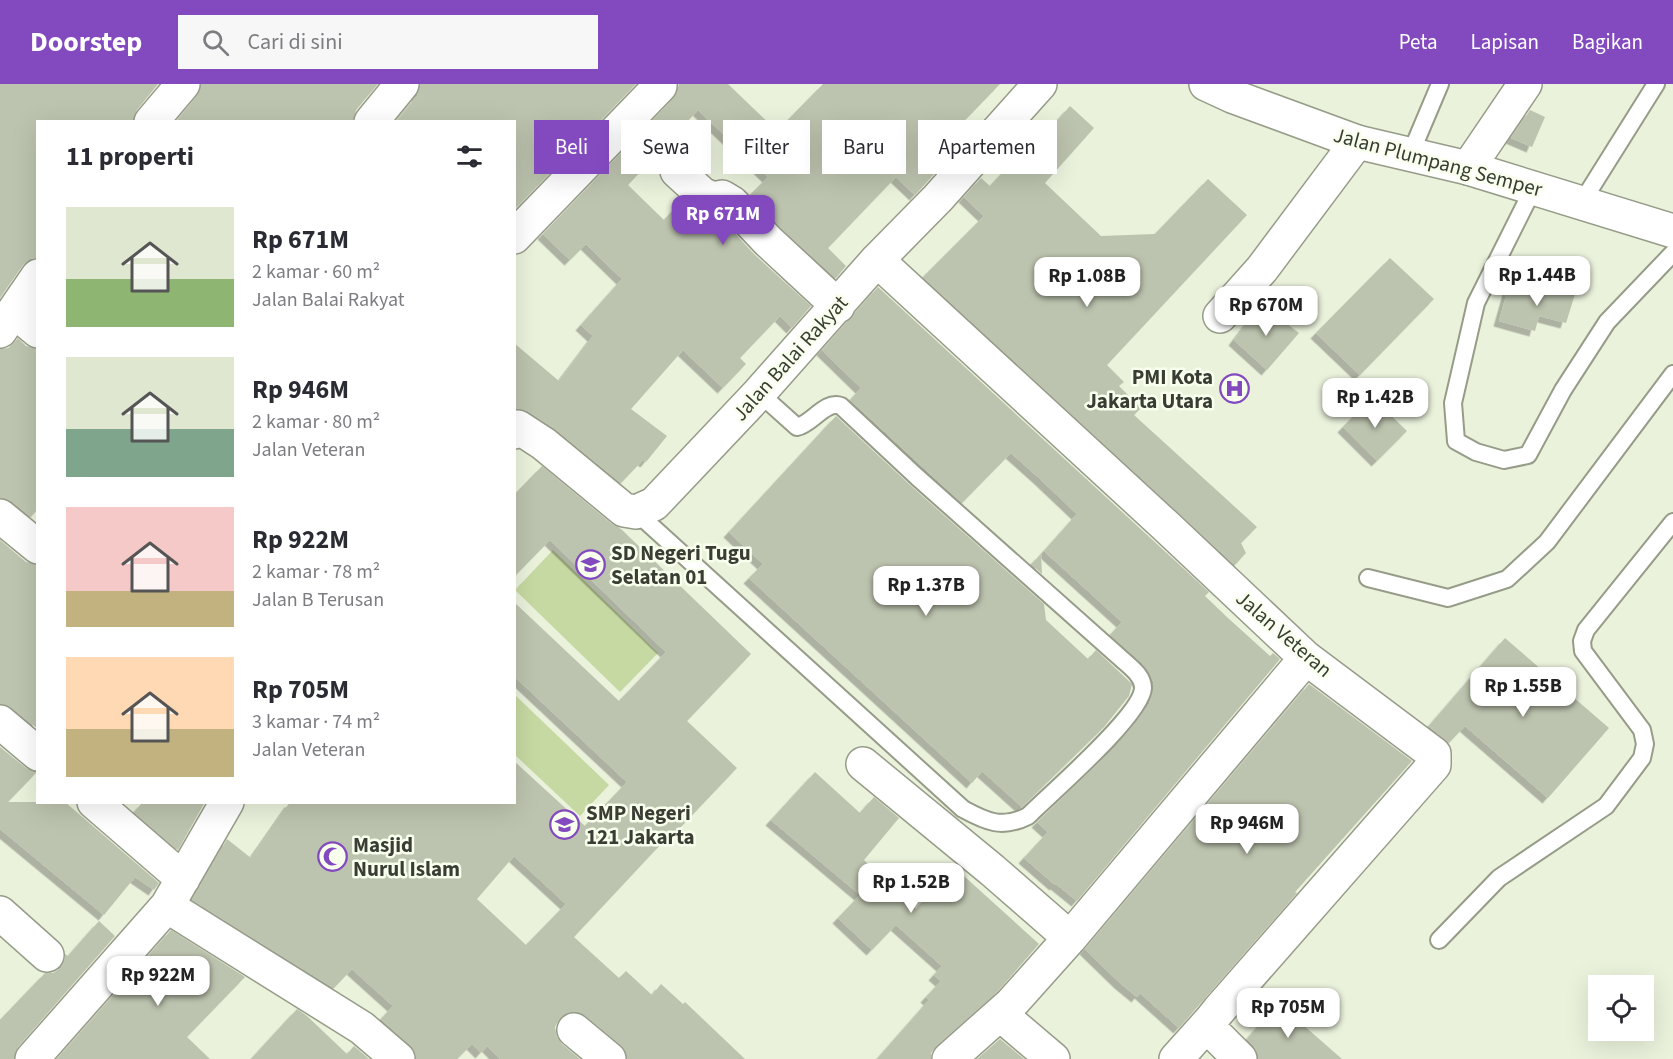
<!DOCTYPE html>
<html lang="id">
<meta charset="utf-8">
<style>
body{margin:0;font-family:"Source Sans 3",sans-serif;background:#f7f7f7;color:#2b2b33;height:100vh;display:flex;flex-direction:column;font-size:22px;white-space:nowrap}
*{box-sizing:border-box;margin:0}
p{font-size:20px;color:#7c7c81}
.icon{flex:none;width:33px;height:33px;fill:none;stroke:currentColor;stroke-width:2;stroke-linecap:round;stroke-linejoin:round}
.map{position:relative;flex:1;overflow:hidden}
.side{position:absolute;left:36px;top:36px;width:480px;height:684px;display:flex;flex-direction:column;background:#fff;border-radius:0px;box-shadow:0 6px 24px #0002}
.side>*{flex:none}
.hud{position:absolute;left:534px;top:36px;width:570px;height:54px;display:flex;gap:12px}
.fabs{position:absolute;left:1588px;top:891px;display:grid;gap:12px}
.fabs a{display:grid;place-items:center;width:66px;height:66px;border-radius:0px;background:#fff;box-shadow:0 6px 24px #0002;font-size:30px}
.price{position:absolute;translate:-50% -51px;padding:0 14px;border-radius:12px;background:#fff;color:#222;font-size:20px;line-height:39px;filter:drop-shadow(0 2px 3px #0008)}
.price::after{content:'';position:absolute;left:50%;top:36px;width:18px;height:14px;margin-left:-9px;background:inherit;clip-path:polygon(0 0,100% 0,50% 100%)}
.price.selected{background:#8349bf;color:#fff}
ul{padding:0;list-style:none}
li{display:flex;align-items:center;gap:18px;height:150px;padding:0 30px}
li span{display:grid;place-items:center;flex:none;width:168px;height:120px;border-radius:0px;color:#555}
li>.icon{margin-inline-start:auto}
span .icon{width:72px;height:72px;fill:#fffc;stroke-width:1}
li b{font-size:26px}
h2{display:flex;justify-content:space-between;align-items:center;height:72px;padding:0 30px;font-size:26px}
.pill{padding:0 21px;border-radius:0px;background:#fff;box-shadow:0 6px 24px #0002;font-size:21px;line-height:54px}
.pill.selected{background:#8349bf;color:#fff}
header{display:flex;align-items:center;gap:36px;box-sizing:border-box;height:84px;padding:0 30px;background:#8349bf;color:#fff}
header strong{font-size:28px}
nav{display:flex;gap:33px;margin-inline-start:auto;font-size:21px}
.search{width:420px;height:54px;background:#f7f7f7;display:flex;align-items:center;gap:15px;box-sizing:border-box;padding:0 21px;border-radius:0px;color:#7c7c81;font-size:22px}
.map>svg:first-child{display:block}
.green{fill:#c7d9a2}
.building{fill:#bcc3ae;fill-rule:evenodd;filter:url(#shadow)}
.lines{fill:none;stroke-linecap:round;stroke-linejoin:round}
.service-casing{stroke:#959c88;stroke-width:20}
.minor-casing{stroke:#959c88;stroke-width:36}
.secondary-casing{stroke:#959c88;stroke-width:36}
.service{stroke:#fff;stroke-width:16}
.minor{stroke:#fff;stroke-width:33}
.secondary{stroke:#fff;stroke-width:33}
.labels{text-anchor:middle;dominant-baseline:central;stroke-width:5;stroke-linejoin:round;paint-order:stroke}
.street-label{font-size:21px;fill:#3a3d34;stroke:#f8ffed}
.poi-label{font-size:21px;font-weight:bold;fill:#3a3d34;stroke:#f8ffed;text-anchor:start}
</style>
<header>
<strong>Doorstep</strong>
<div class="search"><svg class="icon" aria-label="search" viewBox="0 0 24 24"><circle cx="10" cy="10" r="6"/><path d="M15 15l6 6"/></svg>Cari di sini</div>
<nav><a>Peta</a><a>Lapisan</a><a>Bagikan</a></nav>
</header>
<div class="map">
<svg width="1673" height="975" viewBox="0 0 1673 975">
<defs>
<filter id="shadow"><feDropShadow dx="-5.5" dy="5.5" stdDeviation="0" flood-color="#0004"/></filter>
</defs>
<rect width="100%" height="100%" fill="#eaf2dc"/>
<path class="green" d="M553,466l105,103 -38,39 -105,-102z
M515,611l94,90 -29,31 -65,-61z"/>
<path class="building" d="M0,0h158l-21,26 -4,12h-95v136l-9,1 -6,6 -23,33z
M201,0h177l-22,26 -3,12h-177l21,-26z
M420,0h216l-119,123 -3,-2v-83h-118l21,-26z
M679,0h49l49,47 46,-47h177l-56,58 10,10 -39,43 -19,-18 -68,71 18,18 -10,12 -55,-50 -31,-33 18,-18 -70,-67 -70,75 36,35 18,-19 17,12 17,17 8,-8 31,33 56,51 -19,22 -12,-12 -40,42 6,6 -23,24 -40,-38 -52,59 36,27 -21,26 -3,-2 -22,23 -67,-55 -26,-17 -14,-2v-66l45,38 34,-45 -12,-11 41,-46 -36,-35 -16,16 -27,-26 130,-135z
M1070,22l24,22 -49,55 56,53 54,-2 53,-55 39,36 -140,150 17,17 -5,4 22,22 -7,7 123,112 -16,16 5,10 -11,12 -312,-288 61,-61 -20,-19 17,-19 9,8 27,-29 4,4z
M1530,26l15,7 -13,30 -21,-9z
M1390,174l44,41 -74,76 -44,-42z
M1547,199l29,8 -10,32 -27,-7 -4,15 -36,-10 9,-32 35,9z
M878,203l331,305 -4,4 23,22 42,38 3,-3 7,6 -203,242 -21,-17 -1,1 -31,-27 24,-26 -11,-10 64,-61 35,-38 13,-19 4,-13v-10l-11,-18 -32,-28 12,-13 -78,-71 33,-37 -38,-36 -28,-25 -49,50 -112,-103 11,-12 -39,-38z
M1261,220l38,29 -32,37 -33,-30z
M18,254l8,8 12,3v160l-7,8 -19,-16 -12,-3v-149l9,-1z
M1372,313l35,34 -30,30 -34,-34z
M836,332l74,69 134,119 2,16 42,39 8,-9 36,34 -3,12 -25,31 -82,80 -40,-36 -10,12 -223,-205 14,-14 -34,-32z
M542,382l70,58 9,5 130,125 -64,67 50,47 -59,62 -2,-2 -102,109 45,41 7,-7 26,24 9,-11 22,20 2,-2 60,57h-118l-1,-7 -5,-7 -35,-29 -9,-5 -10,2 -7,5 -5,9 2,10 5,7 18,15h-80l-13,-13 -6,7 -9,-9 -15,15h-41l-1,-7 -5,-7 -29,-26 12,-13 -41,-37 -18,19 -142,-88 35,-61 24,19 39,-56h224v-41l71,65 42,-44 -113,-106v-74l105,99 47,-49 -116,-112 -36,37v-82zM514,772l52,48 -40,41 -49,-46z
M0,456l26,22 12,3v164l-26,-21 -12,-4z
M1041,470l1,20 -11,-10z
M1505,554l104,90 -61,70 -83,-72 -16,17 -20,-17z
M1309,600l103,77 -117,131 2,1 -118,135 -39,-35 -3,4 -17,-14 -35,-34z
M0,663l26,21 11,4 -29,30h57l94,81 -5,7 -19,-13 -31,38 -104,-86z
M815,688l45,41 14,-16 25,21 -35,42 52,49 38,-42 85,77 -41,47 -61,54 -6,8v6h-54l52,-59 -3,-3 15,-16 -7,-6 8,-9 -46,-41 -24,25 -34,-32 22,-23 -89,-75z
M143,718h62l-27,48 -44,-38z
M99,837l16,15 -97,111 -4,12h-14v-39l45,-47h8l8,-5 4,-9v-5l3,2z
M171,846l74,47 -58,60 23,22h-153z
M1278,919l64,56h-84v-5l-4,-8 -7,-7z
M297,925l10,7 40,38 7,-8 15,13h-118z
M1000,955l24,20h-47z"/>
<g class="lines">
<defs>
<path id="service" d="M1410,71l30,-71
M1534,103l-58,116 -23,100 3,38 20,11 28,8 24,-5 35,-65 44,-68 66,-69
M1582,118l74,-118
M636,428l327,297c24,13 39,20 65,7 22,-22 114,-101 115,-128 0,-11 -10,-19 -18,-26l-208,-185 -76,-71c-16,-6 -29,18 -44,21l-38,-34
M1368,494l80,20 59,-19 40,-37 126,-168
M1439,856l60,-62 107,-72 36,-48 3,-14 -3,-14 -59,-79 -1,-10 4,-11 87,-108"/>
<path id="minor" d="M151,38l32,-38
M371,38l31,-38
M1468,84l57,-84
M677,87l25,23 11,5 9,-2 10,6 36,38 70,65
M514,153l146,-151v-2
M877,176l290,267 139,131 128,96v11l-215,245 -8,10v10l29,29
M14,227l24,20
M1220,232l42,-47 95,-127
M0,247l38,-55
M514,348l4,-5 26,17 80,66 12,2 18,-8 105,-111 118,-133 61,-62 102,-114
M0,432l38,31
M0,638l38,32
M863,680l129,106 78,68
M94,718l89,77
M227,718l-60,104 195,122 36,31
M0,829l47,42
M1000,930l53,45
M574,946l35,29
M32,975l135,-153
M949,975l62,-55 59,-66 236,-280
M1176,975l35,-39"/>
<path id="secondary" d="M1206,0l26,12 125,46 111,26 205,63"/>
</defs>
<use href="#service" class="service-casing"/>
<use href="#minor" class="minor-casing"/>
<use href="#secondary" class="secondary-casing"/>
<use href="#service" class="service"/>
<use href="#minor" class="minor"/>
<use href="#secondary" class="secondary"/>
</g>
<defs>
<symbol id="hospital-ring" viewBox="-11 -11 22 22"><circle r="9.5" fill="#f8ffed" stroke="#8349bf" stroke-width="1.5"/><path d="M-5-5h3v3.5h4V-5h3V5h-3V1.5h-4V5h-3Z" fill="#8349bf"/></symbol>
<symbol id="school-ring" viewBox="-11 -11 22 22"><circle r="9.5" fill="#f8ffed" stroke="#8349bf" stroke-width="1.5"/><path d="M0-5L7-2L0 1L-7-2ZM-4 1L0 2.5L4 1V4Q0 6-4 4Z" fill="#8349bf"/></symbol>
<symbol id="mosque-ring" viewBox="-11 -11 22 22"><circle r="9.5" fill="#f8ffed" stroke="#8349bf" stroke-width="1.5"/><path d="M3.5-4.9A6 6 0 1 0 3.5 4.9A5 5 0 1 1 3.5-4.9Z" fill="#8349bf"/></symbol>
</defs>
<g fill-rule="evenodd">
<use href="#hospital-ring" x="1218" y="288" width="33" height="33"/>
<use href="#school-ring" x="574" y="464" width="33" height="33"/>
<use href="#school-ring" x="548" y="724" width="33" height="33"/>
<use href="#mosque-ring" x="316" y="756" width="33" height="33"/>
</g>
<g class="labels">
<g class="street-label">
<text transform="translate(1438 78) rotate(15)">Jalan Plumpang Semper</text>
<text transform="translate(790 274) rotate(-48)">Jalan Balai Rakyat</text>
<text transform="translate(1284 550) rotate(41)">Jalan Veteran</text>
</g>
<g class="poi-label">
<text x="1213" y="293" text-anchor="end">PMI Kota<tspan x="1213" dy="24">Jakarta Utara</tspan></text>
<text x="611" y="469">SD Negeri Tugu<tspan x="611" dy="24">Selatan 01</tspan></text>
<text x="586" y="729">SMP Negeri<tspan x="586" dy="24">121 Jakarta</tspan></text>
<text x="353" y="761">Masjid<tspan x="353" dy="24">Nurul Islam</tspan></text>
</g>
</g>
</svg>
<div class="fabs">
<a><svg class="icon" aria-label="locate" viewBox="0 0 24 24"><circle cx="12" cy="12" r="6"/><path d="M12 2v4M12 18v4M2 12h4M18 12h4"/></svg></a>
</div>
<b class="price selected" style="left:723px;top:162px">Rp 671M</b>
<b class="price" style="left:1537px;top:223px">Rp 1.44B</b>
<b class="price" style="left:1087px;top:224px">Rp 1.08B</b>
<b class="price" style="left:1266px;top:253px">Rp 670M</b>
<b class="price" style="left:1375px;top:345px">Rp 1.42B</b>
<b class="price" style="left:926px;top:533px">Rp 1.37B</b>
<b class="price" style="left:1523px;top:634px">Rp 1.55B</b>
<b class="price" style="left:1247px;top:771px">Rp 946M</b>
<b class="price" style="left:911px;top:830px">Rp 1.52B</b>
<b class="price" style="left:158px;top:923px">Rp 922M</b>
<b class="price" style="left:1288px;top:955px">Rp 705M</b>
<div class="hud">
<a class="pill selected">Beli</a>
<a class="pill">Sewa</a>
<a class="pill">Filter</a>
<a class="pill">Baru</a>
<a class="pill">Apartemen</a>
</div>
<section class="side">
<h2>11 properti<svg class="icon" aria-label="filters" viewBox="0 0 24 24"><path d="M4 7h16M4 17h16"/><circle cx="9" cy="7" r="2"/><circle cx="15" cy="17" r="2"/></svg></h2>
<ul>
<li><span style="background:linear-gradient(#dfe7d0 60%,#8fb573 0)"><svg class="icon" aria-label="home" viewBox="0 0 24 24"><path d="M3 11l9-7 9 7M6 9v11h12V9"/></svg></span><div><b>Rp 671M</b><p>2 kamar · 60 m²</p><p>Jalan Balai Rakyat</p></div></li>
<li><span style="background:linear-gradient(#dfe7d0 60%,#7fa58c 0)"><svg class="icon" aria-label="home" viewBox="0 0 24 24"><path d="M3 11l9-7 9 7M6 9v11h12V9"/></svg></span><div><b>Rp 946M</b><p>2 kamar · 80 m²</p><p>Jalan Veteran</p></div></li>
<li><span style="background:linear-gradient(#f6c9c9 70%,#c2b280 0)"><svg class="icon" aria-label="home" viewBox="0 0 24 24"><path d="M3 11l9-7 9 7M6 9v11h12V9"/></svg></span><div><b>Rp 922M</b><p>2 kamar · 78 m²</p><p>Jalan B Terusan</p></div></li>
<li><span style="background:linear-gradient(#ffd9b3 60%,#c2b280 0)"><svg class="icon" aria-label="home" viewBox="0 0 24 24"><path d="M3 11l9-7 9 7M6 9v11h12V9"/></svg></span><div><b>Rp 705M</b><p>3 kamar · 74 m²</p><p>Jalan Veteran</p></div></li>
</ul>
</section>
</div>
